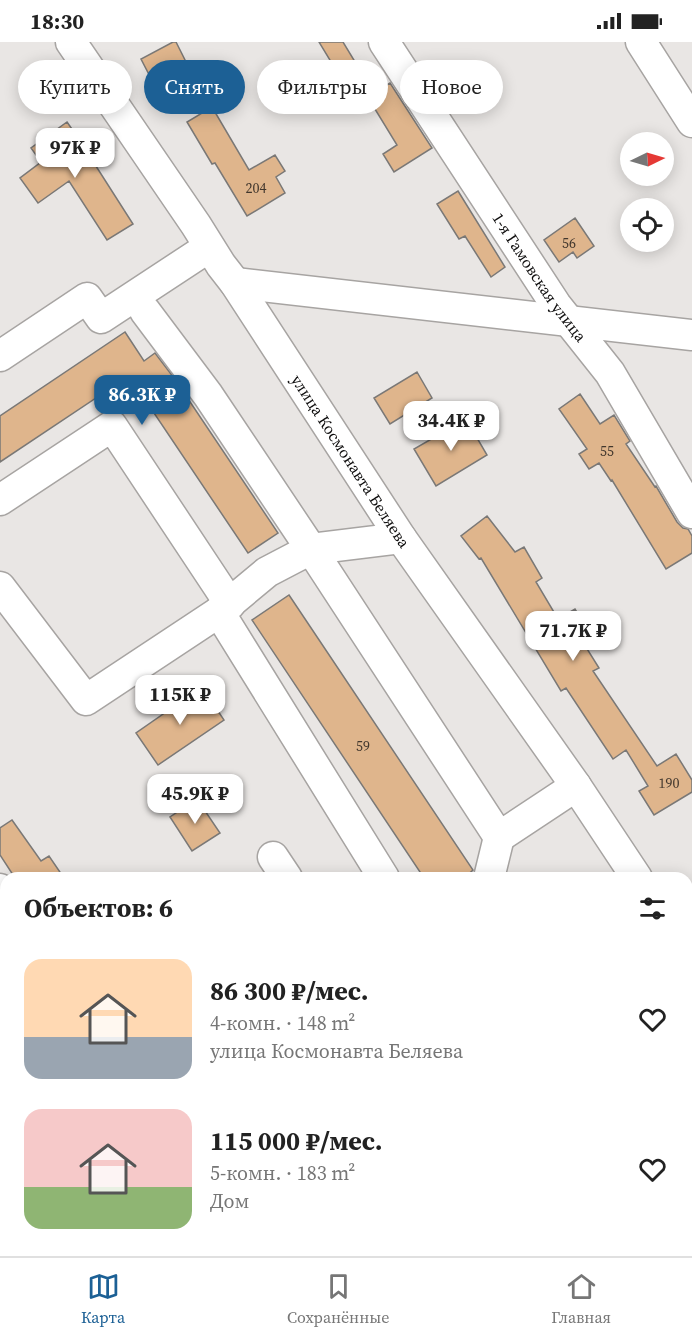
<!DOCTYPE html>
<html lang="ru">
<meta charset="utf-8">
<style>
body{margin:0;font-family:"Source Serif 4",serif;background:#f2f2f2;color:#222;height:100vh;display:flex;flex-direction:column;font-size:22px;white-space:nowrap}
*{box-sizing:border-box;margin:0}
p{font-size:20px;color:#767676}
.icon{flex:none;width:33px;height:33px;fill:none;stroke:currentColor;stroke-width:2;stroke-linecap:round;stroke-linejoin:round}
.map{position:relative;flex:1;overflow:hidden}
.sheet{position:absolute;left:0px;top:830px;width:693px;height:386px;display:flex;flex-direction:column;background:#fff;border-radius:18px 18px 0 0;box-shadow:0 3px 15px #0003}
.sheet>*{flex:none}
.hud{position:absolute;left:18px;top:18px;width:657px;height:54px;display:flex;gap:12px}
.needle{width:39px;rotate:85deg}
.tools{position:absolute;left:620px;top:90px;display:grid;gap:12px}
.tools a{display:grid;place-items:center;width:54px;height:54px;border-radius:50%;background:#fff;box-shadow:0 3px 15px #0003;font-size:30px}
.price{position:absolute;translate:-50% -51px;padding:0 14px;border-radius:12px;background:#fff;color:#222;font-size:20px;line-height:39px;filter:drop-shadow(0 2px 3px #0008)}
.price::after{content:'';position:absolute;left:50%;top:36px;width:18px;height:14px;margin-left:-9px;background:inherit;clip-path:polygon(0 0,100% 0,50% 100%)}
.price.selected{background:#1c6095;color:#fff}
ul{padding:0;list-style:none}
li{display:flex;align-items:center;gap:18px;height:150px;padding:0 24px}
li span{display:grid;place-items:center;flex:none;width:168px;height:120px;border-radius:18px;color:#555}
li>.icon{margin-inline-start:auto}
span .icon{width:72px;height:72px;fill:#fffc;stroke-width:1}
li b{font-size:26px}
h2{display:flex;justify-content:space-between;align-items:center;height:72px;padding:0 24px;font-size:26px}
.chip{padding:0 21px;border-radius:27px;background:#fff;box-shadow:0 3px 15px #0003;font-size:21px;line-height:54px}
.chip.selected{background:#1c6095;color:#fff}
.status{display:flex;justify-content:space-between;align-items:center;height:42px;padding:0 30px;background:#fff;direction:ltr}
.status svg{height:16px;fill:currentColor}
.menu{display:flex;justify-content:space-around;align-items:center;height:84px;border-top:2px solid #e0e0e0;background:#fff;font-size:16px;color:#767676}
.menu a{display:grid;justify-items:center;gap:3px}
.menu .selected{color:#1c6095}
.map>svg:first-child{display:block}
.building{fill:#dfb58c;stroke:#7a7876;stroke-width:1.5}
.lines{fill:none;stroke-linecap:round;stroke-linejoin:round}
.minor-casing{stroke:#a7a4a2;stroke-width:33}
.minor{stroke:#fff;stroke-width:30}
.labels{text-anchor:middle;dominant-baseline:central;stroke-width:4.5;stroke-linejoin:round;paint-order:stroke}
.number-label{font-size:14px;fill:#42372d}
.street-label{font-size:16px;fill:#0e0d0d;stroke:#f6f3f1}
</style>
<div class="status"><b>18:30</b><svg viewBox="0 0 49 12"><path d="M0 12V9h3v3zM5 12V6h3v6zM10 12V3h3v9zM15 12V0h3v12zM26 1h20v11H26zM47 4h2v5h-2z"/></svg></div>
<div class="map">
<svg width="692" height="1214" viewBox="0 0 692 1214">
<rect width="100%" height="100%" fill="#e9e6e4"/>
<path class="building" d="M173,0h3l14,28 -34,18 -15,-29z
M319,0h24l17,28 -18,10z
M390,41l42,65 -38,24 -11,-18 14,-9 -30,-49z
M212,65l37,63 26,-15 10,16 -9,6 9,16 -38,23 -32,-53 -3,1 -25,-42z
M67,80l28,40 -1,1 39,61 -26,16 -38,-59 -31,22 -18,-25 21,-16 -10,-14z
M458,149l47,76 -14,10 -26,-41 -6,3 -22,-35z
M575,176l19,28 -17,12 -4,-6 -14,10 -15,-22z
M125,290l19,29 11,-8 19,25 104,155 -30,20 -106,-158 -6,4 -12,-17 -8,7 -2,-3 -114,76v-46z
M417,330l15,26 -42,26 -16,-26z
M580,352l20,30 14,-9 16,26 -4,3 29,43 1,-1 21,36 6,6 5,1 4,7v17l-26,16 -54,-89 -1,1 -12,-18 -10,6 -10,-15 8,-5 -28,-40z
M466,377l21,36 -51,31 -22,-37z
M487,474l28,36 9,-5 18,31 -6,4 22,37 17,-10 18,30 -9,5 15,24 -6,3 64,95 19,-12 16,26v12l-38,23 -15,-24 9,-5 -22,-36 -13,9 -47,-71 -5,3 -80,-133 -2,1 -18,-23z
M289,553l184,275 -9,8h-40l-172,-258z
M202,645l22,33 -66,45 -22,-32z
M197,757l23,34 -28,18 -22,-34z
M12,778l29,41 8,-5 15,22h-49l-15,-23v-27z"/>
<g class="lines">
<defs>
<g id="minor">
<path id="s1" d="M71,0l125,183 25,40 14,18 166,255 175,248 61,92"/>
<path id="s2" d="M384,0l172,263 54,68 82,140"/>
<path d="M641,0l51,80"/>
<path d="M235,241l457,52"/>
<path d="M145,269l63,84 103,154 90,-11"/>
<path d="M0,314l87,-58 14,20 108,-71"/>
<path d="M0,458l112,-74 118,178"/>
<path d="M0,545l86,113 133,-88 48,-40 44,-23 188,288 77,-51"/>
<path d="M219,570l165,266"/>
<path d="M273,815l14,21"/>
<path d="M489,836l10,-41"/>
<path d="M0,847l6,8"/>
<path d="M687,907l5,7"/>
<path d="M0,1117l6,-4"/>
<path d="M253,1209l3,5"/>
<path d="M535,1209l3,5"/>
</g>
</defs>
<use href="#minor" class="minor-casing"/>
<use href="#minor" class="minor"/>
</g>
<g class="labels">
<g class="number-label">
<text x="256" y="146">204</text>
<text x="569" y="201">56</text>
<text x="607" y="409">55</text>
<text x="363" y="704">59</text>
<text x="669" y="741">190</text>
</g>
<g class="street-label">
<text stroke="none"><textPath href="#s2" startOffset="282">1-я Гамовская улица</textPath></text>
<text stroke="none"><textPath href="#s1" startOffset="504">улица Космонавта Беляева</textPath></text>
</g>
</g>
</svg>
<div class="tools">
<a><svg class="needle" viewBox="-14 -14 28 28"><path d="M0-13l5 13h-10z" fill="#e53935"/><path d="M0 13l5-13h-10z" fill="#767676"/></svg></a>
<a><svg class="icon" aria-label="locate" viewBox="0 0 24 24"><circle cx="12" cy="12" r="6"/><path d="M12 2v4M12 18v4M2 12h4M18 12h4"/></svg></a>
</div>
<b class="price" style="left:75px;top:137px">97K ₽</b>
<b class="price selected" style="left:142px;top:384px">86.3K ₽</b>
<b class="price" style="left:451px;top:410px">34.4K ₽</b>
<b class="price" style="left:573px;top:620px">71.7K ₽</b>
<b class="price" style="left:180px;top:684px">115K ₽</b>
<b class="price" style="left:195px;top:783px">45.9K ₽</b>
<div class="hud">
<a class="chip">Купить</a>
<a class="chip selected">Снять</a>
<a class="chip">Фильтры</a>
<a class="chip">Новое</a>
</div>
<section class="sheet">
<h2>Объектов: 6<svg class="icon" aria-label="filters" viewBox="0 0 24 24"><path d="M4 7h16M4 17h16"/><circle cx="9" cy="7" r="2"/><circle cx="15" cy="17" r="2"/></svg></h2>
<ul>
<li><span style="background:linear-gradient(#ffd9b3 65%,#9aa5b1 0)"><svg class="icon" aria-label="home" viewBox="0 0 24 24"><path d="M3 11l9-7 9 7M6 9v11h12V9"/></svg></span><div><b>86 300 ₽/мес.</b><p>4-комн. · 148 m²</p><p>улица Космонавта Беляева</p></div><svg class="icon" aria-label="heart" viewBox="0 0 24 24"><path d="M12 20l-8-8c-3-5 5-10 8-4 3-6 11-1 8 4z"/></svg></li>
<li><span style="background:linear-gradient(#f6c9c9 65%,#8fb573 0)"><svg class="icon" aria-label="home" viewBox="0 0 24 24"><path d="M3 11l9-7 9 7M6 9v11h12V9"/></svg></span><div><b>115 000 ₽/мес.</b><p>5-комн. · 183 m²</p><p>Дом</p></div><svg class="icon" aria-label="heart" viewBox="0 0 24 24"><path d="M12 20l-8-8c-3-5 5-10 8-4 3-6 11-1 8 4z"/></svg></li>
</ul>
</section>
</div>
<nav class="menu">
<a class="selected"><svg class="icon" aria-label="map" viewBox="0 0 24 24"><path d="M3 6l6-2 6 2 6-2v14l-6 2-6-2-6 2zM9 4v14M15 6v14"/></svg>Карта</a>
<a><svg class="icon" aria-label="saved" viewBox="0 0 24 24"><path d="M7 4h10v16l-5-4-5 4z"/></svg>Сохранённые</a>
<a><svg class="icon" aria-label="home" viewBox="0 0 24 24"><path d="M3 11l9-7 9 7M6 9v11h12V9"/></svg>Главная</a>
</nav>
